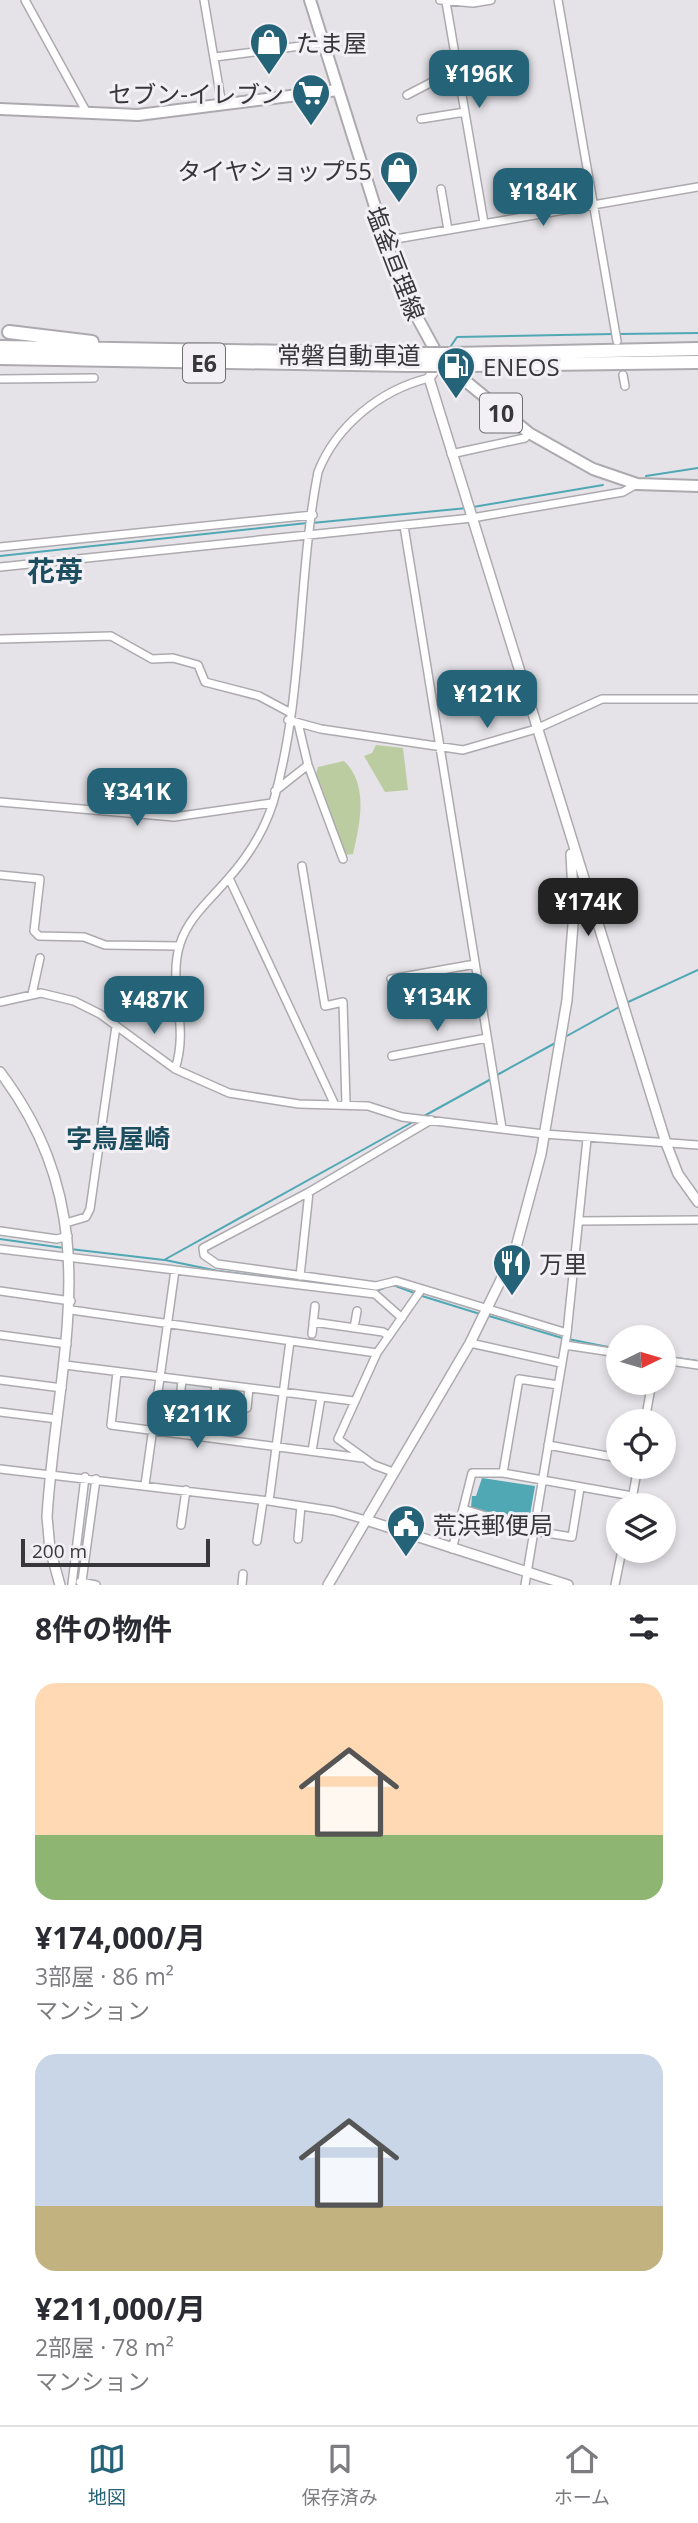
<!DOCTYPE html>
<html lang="ja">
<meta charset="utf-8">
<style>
body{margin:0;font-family:"Open Sans","Noto Sans JP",sans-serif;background:#f7f7f7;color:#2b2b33;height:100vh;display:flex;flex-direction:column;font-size:26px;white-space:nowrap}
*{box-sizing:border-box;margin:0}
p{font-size:23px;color:#7c7c81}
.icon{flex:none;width:38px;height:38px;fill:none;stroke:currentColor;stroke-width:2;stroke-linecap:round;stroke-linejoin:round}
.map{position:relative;height:1585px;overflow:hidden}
.details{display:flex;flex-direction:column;background:#fff;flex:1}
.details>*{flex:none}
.needle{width:46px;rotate:85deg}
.controls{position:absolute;left:606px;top:1325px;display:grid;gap:14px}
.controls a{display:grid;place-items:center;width:70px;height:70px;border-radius:50%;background:#fff;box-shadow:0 4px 10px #0003;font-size:35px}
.scale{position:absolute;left:21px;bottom:18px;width:189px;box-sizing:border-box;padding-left:7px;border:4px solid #373638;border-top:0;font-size:19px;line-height:24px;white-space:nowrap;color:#373638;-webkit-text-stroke:5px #f2f0f5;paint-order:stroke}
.price{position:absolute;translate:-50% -60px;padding:0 16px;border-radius:14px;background:#246378;color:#fff;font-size:23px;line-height:46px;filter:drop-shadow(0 2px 4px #0008)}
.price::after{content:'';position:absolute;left:50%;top:42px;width:21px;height:16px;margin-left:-10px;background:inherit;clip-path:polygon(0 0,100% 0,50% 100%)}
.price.selected{background:#222;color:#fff}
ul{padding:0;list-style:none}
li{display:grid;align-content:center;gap:14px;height:371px;padding:0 35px}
li span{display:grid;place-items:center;height:217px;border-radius:21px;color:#555}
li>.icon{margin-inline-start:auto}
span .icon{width:126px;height:126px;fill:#fffc;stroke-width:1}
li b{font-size:30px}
h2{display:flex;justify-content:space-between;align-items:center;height:84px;padding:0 35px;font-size:30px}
.tab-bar{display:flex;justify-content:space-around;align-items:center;height:98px;border-top:2px solid #e1e1e2;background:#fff;font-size:19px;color:#7c7c81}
.tab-bar a{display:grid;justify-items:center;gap:4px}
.tab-bar .selected{color:#246378}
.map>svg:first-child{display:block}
.green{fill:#bbcca0}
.water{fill:#50a8b4}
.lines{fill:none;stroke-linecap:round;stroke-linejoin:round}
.stream{stroke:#50a8b4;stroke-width:2}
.minor-casing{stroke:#adaaaf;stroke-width:10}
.tertiary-casing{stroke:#adaaaf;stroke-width:12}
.primary-casing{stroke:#adaaaf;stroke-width:14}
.motorway-casing{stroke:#adaaaf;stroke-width:16}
.minor{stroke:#fff;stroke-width:7}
.tertiary{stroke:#fff;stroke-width:9}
.primary{stroke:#fff;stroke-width:10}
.motorway{stroke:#fff;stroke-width:12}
.motorway-bridge-casing{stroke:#adaaaf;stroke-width:16;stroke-linecap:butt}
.motorway-bridge{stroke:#fff;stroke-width:12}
.labels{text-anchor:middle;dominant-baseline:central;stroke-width:6;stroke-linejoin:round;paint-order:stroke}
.shield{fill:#f2f0f5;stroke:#6f6e71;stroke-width:2}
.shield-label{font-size:23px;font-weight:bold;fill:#373638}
.poi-label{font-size:24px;fill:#373638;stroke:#f2f0f5;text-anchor:start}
.street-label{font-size:24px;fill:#373638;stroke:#f2f0f5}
.neighbourhood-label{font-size:26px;font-weight:bold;fill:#1b4d5e;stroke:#f2f0f5}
.quarter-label{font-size:28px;font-weight:bold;fill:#1b4d5e;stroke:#f2f0f5}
</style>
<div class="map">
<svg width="698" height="1585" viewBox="0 0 698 1585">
<rect width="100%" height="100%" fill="#e5e3e8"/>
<path class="green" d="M376,745l27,3 5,42 -23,2 -21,-36 8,-3z
M344,761c25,24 16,62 9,93l-9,1 -29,-77 3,-11z"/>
<path class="water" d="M482,1478l53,8 -6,35 -2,2 -56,-15 1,-12h4z"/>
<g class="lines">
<path class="stream" d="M619,334l79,-1
M451,346l6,-9 156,-3
M646,476l52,-8
M473,507l130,-22
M312,523l155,-15
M0,556l307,-33
M626,1003l72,-33
M565,1037l56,-31
M497,1075l60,-33
M424,1116l69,-38
M0,1239l64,9
M70,1249l94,11 249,-138
M165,1260l53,11 158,20 8,-3
M393,1285l24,9
M422,1296l58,18
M489,1316l73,22
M568,1339l50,10
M663,1356l35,5"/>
<defs>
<path id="minor" d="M25,0l62,113
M204,0l18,105
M440,0l33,3 18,-3
M558,0l59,341
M446,2l38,221
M215,57l109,-14
M407,95l50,-26
M421,119l44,-7
M441,189l7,41
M384,241l314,-54
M623,375l2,11
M0,379l94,-1
M451,454l74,-16 4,-5
M404,526l98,602
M0,547l313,-32
M0,567l472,-49 151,-26 14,-8
M0,639l111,-3 41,23 21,-1 25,7 7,17 54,14 30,16
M288,720l33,9 142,21 73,-21 66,-30h96
M298,723l10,42 35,94
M275,791l33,-26
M0,802l174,15 98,-14
M302,866l23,140 18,-4 3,101
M0,875l40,4 -6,52 5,5 45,1 21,8 74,1
M229,878l105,225
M391,979l84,-15
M32,994l8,-36
M0,1002l41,-9 33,8 26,13 75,55 54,24 70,11 69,2 34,11 142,17 154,11
M392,1056l95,-18
M175,1069c15,-44 -8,-84 5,-125 8,-26 30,-44 47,-64 19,-21 37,-49 46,-77 31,-106 24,-223 45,-331 18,-46 62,-82 111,-94
M431,1120l-122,72 -106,56 1,7 13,9 159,22 20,-5 171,52
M579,1221l119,-1
M66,1223l20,-6 4,-8 26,-183
M0,1231l57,8 11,-3
M0,1249l375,45 27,24
M300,1276l9,-84
M0,1291l71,10
M71,1310l306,43
M313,1322l70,10 6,4
M354,1328l3,-17
M312,1334l3,-28
M0,1335l67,9
M470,1343l91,20
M565,1345l53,8
M663,1360l35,5
M65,1365l289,36
M117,1372l-6,53 251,33
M0,1380l62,8
M180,1399l2,-19
M247,1408l2,-20
M0,1412l57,7
M645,1421l7,-39
M209,1438l7,-54
M548,1445l70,13
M312,1451l9,-54
M0,1469l269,32 65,10 32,9
M393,1472l-19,-7 -36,-26 39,-86 44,-63
M503,1473l16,-94 39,6
M145,1485l30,-215
M580,1488l-8,49 -38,-6 -71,-22 9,-36h31l129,23
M269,1501l21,-160
M631,1505l7,-39
M181,1525l5,-35
M298,1539l3,-33
M257,1541l6,-40
M452,1549l11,-40
M82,1581l14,-102
M80,1582l16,3
M72,1584l13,-107
M242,1585l1,-11
M525,1585l42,-252 20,-194
M615,1585l7,-35"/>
<path id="tertiary" d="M440,363l-11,15 237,765 12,31 20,28
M0,1072c111,147 57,281 47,445l3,32 10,36
M366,1520l202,65
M328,1585l142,-242 45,-92 26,-97 26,-154 7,-88 -3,-58"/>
<path id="primary" d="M310,0l90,286 41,75 88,72 64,36 44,15 61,2
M0,109l138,6 200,-25"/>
<path id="motorway" d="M9,332l83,10
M0,347l408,7
M454,354l244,-5
M0,358l408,7
M465,365l233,-3"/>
</defs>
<use href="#minor" class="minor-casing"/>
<use href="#tertiary" class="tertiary-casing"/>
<use href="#primary" class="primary-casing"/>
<use href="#motorway" class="motorway-casing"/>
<use href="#minor" class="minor"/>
<use href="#tertiary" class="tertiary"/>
<use href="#primary" class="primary"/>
<use href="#motorway" class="motorway"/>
<defs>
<path id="motorway-bridge" d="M408,354h46
M408,365h57"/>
</defs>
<use href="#motorway-bridge" class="motorway-bridge-casing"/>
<use href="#motorway-bridge" class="motorway-bridge"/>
</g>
<defs>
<symbol id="shop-pin" viewBox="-11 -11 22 30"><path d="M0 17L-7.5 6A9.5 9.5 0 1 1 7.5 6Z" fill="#246378" stroke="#f2f0f5"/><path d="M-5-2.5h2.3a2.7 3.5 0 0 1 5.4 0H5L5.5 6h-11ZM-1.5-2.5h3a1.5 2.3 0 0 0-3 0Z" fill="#fff"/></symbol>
<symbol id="supermarket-pin" viewBox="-11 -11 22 30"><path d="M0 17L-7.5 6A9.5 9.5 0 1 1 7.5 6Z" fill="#246378" stroke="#f2f0f5"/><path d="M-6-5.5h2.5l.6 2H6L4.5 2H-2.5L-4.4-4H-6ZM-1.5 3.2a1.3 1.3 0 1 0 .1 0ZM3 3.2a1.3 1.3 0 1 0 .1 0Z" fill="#fff"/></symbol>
<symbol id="fuel-pin" viewBox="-11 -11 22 30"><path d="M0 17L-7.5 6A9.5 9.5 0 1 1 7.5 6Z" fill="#246378" stroke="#f2f0f5"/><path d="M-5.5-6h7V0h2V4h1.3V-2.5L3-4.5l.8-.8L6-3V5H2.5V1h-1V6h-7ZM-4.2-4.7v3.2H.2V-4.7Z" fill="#fff"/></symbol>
<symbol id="restaurant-pin" viewBox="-11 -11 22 30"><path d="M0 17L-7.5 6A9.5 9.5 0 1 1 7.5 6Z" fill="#246378" stroke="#f2f0f5"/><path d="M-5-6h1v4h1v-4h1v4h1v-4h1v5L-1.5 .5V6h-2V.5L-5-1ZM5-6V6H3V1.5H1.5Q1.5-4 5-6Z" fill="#fff"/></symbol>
<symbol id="civic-pin" viewBox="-11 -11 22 30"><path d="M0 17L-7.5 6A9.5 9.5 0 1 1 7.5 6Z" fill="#246378" stroke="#f2f0f5"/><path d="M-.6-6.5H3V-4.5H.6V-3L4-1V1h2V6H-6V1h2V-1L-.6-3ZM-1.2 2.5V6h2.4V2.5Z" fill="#fff"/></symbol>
</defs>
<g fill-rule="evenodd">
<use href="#shop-pin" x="247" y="20" width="44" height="60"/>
<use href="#supermarket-pin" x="289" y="71" width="44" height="60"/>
<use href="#shop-pin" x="377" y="148" width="44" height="60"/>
<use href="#fuel-pin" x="434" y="344" width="44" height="60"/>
<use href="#restaurant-pin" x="490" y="1241" width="44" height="60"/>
<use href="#civic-pin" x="384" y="1502" width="44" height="60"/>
</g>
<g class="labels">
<g class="shield">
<rect x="183" y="343.5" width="42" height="39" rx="5"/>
<rect x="480" y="393.5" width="42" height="39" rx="5"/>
</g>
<g class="shield-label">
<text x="204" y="363">E6</text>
<text x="501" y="413">10</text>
</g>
<g class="poi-label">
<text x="296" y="42">たま屋</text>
<text x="284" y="93" text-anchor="end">セブン-イレブン</text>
<text x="372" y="170" text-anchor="end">タイヤショップ55</text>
<text x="483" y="366">ENEOS</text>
<text x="539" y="1263">万里</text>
<text x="433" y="1524">荒浜郵便局</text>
</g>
<g class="street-label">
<text transform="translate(396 263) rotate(69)">塩釜亘理線</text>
<text x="349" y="354">常磐自動車道</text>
</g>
<g class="neighbourhood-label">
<text x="118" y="1138">字鳥屋崎</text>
</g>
<g class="quarter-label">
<text x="55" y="570">花苺</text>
</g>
</g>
</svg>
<div class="controls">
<a><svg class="needle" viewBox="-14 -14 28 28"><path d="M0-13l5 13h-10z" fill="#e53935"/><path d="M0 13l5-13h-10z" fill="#7c7c81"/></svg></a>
<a><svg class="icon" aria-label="locate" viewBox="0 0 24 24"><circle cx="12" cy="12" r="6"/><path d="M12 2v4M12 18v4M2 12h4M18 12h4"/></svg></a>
<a><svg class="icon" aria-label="layers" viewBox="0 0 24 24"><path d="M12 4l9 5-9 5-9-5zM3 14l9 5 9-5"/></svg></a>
</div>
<div class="scale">200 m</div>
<b class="price" style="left:479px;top:110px">¥196K</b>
<b class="price" style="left:543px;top:228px">¥184K</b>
<b class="price" style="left:487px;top:730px">¥121K</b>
<b class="price" style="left:137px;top:828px">¥341K</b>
<b class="price selected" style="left:588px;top:938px">¥174K</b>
<b class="price" style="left:437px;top:1033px">¥134K</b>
<b class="price" style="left:154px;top:1036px">¥487K</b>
<b class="price" style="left:197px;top:1450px">¥211K</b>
</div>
<section class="details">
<h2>8件の物件<svg class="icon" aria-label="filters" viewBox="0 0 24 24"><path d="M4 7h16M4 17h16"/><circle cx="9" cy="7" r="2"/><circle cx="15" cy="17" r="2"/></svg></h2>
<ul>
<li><span style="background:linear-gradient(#ffd9b3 70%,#8fb573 0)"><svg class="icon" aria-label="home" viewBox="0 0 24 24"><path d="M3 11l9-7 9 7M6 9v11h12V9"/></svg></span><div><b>¥174,000/月</b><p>3部屋 · 86 m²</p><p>マンション</p></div></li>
<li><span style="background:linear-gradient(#c9d6e8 70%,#c2b280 0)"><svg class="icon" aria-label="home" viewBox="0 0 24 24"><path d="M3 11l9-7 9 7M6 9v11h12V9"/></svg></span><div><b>¥211,000/月</b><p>2部屋 · 78 m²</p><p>マンション</p></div></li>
</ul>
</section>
<nav class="tab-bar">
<a class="selected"><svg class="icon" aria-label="map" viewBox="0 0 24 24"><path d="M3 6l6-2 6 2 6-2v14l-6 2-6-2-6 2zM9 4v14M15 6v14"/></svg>地図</a>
<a><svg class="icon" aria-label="saved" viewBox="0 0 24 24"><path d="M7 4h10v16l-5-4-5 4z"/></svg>保存済み</a>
<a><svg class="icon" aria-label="home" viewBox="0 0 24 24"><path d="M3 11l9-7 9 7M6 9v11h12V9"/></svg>ホーム</a>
</nav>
